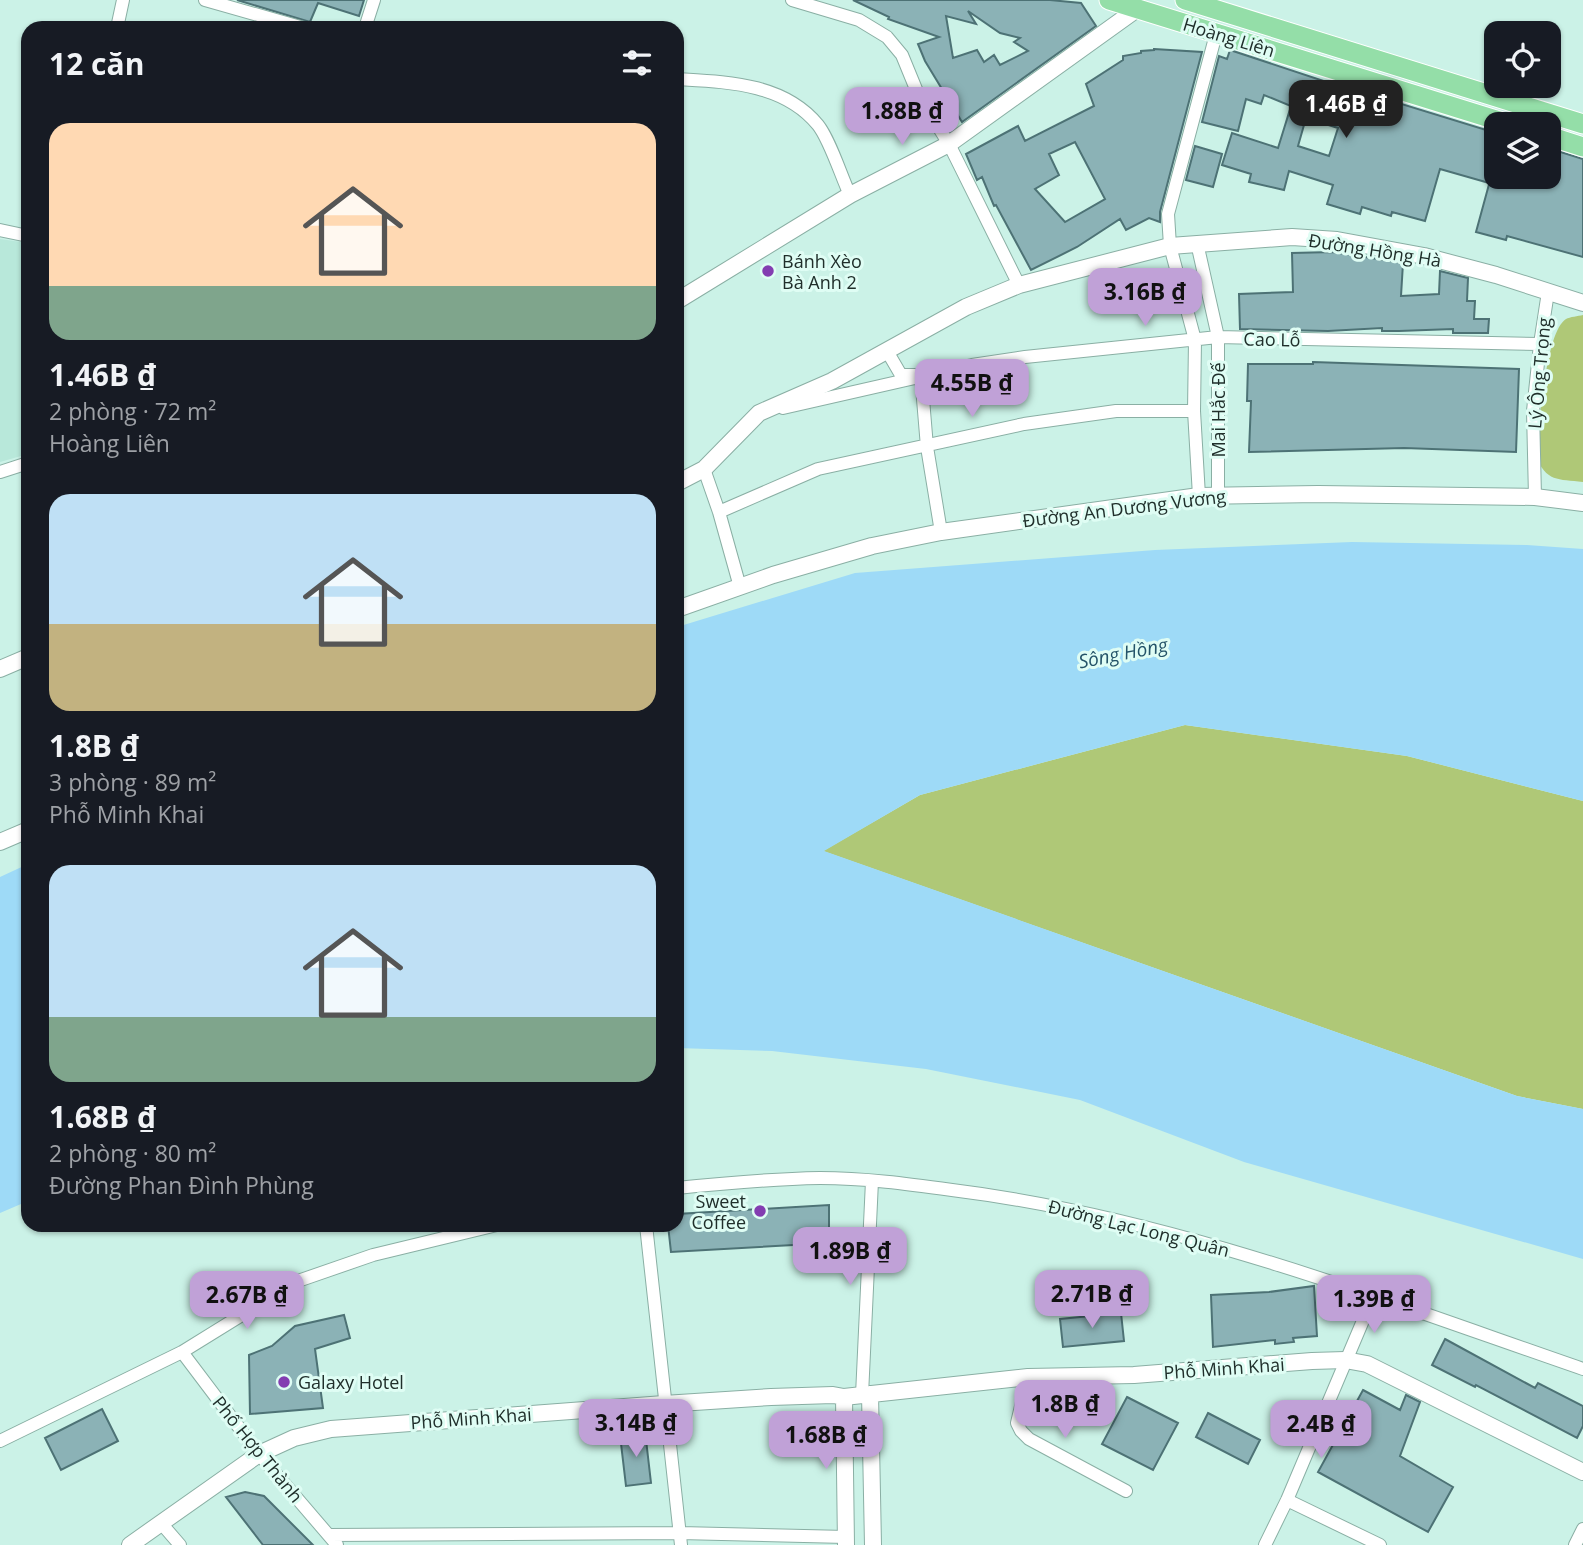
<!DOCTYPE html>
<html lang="vi">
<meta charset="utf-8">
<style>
body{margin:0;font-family:"Open Sans",sans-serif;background:#20242c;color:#f1f3f6;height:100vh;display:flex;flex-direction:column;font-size:26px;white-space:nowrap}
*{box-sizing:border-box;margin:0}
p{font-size:23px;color:#9ea1a6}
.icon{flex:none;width:38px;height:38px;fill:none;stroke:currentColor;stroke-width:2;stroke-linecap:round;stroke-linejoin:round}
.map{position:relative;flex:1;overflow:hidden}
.side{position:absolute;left:21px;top:21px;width:663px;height:1211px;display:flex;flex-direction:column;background:#171b24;border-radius:21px;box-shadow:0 2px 5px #0004}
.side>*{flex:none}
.controls{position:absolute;left:1484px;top:21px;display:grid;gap:14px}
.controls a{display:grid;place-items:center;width:77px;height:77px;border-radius:14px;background:#171b24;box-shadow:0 2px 5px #0004;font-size:35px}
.price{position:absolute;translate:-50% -60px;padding:0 16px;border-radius:14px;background:#c0a1d7;color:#111;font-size:23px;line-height:46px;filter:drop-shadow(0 2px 4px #0008)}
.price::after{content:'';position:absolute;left:50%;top:42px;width:21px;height:16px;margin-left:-10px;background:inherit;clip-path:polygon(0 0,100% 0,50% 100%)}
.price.selected{background:#222;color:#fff}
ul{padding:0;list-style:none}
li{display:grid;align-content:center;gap:14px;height:371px;padding:0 28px}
li span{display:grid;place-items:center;height:217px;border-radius:21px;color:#555}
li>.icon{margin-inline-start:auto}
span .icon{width:126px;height:126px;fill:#fffc;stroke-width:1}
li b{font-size:30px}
h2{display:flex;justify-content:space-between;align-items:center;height:84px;padding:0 28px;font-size:30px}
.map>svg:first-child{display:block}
.built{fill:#b8e8da}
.green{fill:#afc877}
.water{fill:#9edaf7}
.building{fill:#8bb2b6;stroke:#4d7275;stroke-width:2;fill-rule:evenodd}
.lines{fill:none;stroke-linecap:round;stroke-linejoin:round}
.minor-casing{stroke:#8aafa4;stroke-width:14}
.tertiary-casing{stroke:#8aafa4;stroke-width:18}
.primary-casing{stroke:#fff;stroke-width:21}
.minor{stroke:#fff;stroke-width:12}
.tertiary{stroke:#fff;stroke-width:16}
.primary{stroke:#94dea8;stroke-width:19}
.poi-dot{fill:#833db1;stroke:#dffdf4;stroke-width:2.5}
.labels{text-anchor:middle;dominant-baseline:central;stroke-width:6;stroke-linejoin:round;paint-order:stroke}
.street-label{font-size:18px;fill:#202f2b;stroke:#dffdf4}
.poi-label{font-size:18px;fill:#202f2b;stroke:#dffdf4;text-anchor:start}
.water-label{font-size:19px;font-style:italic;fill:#245368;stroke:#dffdf4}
</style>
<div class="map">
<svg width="1583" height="1545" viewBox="0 0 1583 1545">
<rect width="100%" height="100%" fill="#cbf2e7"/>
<path class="built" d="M0,239l28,4v211l-28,8z"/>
<path class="green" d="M1583,315v167c-25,-3 -37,0 -47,-26 3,-26 9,-124 30,-137 4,-2 12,-3 17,-4z
M1185,725l222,31 176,45v308l-66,-13 -694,-245 97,-56z"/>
<path class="water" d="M1352,542l175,3 56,4v252l-176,-45 -222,-31 -265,70 -96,56 693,245 66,13v150l-339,-97 -164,-62 -154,-31 -154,-18 -95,-3v-421l178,-54 300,-23z
M28,864v337l-28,12v-336z"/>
<path class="building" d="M237,0h127l-5,16 -41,-13 -8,19z
M853,0h197l31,3 15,23 -134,96 -37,-61 -7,-17 21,-7 -51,-18 1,-2zM968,11l32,22 20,5 -6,4 14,9 -28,14 -6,-10 -10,7 -7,-12 -24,8 -7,-42 30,8z
M1154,49l48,3 -42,160v10l-11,-4 -23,12 -6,-11 -43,28 -46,23 -35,-65 -2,1 -12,-29 -5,3 -11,-26 52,-28 7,15 69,-35 -8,-22 37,-24v-4l18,-3v-2l13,-1zM1075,142l30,57 -40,23 -30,-33 24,-14 -10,-21z
M1230,50l136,45v-2l130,40v27l-7,23 -49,-14 -15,52 -33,-9 -1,4 -29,-9 -2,7 -33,-10 6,-19 -44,-14 -5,19 -35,-8 2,-8 -29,-9 10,-32 46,15 13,-42 -27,-11 -3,9 -15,-5 -8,32 -36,-9 17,-66 8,3zM1306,118l32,10 -9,28 -31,-10z
M1195,146l27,8 -9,33 -27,-7z
M1551,149l32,10v98l-76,-21 -1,4 -30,-8 15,-55h58z
M1333,252l70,11 -2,33 38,-2 1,-23 28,7 -1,23h8l-1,18h15l-1,14h-35v-4l-54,2h-17v-3l-54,3 -88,-2 -1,-35 54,-2 -1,-39z
M1313,362l206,7 -3,83 -112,-4 -155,4 2,-51h-4l1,-37h65z
M829,1205v38l-158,9 -3,-27h9v-11z
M1314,1286l3,50 -24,2 1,4 -19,2v-4l-62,7 -2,-52 58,-3z
M1121,1313l3,28 -61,6 -3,-28z
M344,1315l6,23 -35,11 8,59 -73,6 -1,-59 23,-9 23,-20z
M1445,1339l90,49 3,-5 45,23v20l-6,12 -101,-53 -1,2 -43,-22z
M1363,1390l37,20 6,-15 14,7 -20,54 53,31 -25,45 -110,-60z
M1127,1397l51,26 -25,47 -51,-26z
M102,1409l16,32 -57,29 -16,-32z
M1208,1413l52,27 -12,24 -52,-27z
M645,1431l6,52 -25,3 -6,-51z
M245,1492l19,4 49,49h-50l-37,-48z"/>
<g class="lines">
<defs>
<path id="minor" d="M205,0l99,28
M792,0l67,20 28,17 15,18 16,39 31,50 70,141
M117,28l6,-28
M365,28l9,-28
M677,79c50,3 107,4 141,46 12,15 23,51 32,70
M0,230l28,6
M1197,243l21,94v158
M887,351l14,24h20l6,72 14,85
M783,408l189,-43 53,-8 193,-20 322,7
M704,469l15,43 21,75
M0,472l28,-9
M1199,496l-5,-85 1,-71 -25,-94 -2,-32 48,-180
M1535,497l-2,-86 7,-67 8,-52
M719,512l99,-43 206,-45 92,-13h78
M677,1188c48,-5 95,-9 143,-10 44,0 88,6 132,12 218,27 425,108 631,179
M646,1225l35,320
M182,1352l77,102 78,91
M1028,1377l-11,46 4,8 8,8 97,52
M862,1395l10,-214
M0,1441l182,-89 113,-70 78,-27 124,-30
M1287,1500l93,45
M161,1523l19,22
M329,1535l351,-2 166,4
M1265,1545l22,-45 86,-203
M1575,1545l8,-16"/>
<path id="tertiary" d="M677,301l173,-106 99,-51 188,-135
M677,483l27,-14 55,-56 73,-32 134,-74 53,-22 151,-39 122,-9 45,3 87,16 72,19 87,28
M677,609l96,-34 99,-29 69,-14 258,-36 119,-2 217,3 48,6
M0,669l28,-12
M0,842l28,-12
M870,1394l3,151
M844,1397l2,148
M130,1545l129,-91 35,-16 37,-9 333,-25 107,-7 62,-2 11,2 184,-20 106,-2 178,-14 33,-1 22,4 216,108"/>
<path id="primary" d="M1109,0l400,124
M1185,0l398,124
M1549,136l34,11"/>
</defs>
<use href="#minor" class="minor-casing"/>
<use href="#tertiary" class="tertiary-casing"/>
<use href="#primary" class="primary-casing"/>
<use href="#minor" class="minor"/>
<use href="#tertiary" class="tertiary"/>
<use href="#primary" class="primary"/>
</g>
<g class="poi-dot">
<circle cx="768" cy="271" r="7"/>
<circle cx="760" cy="1211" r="7"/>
<circle cx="284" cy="1382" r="7"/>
</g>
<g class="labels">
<g class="street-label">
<text transform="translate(1229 37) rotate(17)">Hoàng Liên</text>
<text transform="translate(1375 250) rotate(9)">Đường Hồng Hà</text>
<text transform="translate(1272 339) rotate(1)">Cao Lỗ</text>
<text transform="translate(1539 373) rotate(-85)">Lý Ông Trọng</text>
<text transform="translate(1218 410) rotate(-90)">Mai Hắc Đế</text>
<text transform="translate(1124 508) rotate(-7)">Đường An Dương Vương</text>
<text transform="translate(1139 1228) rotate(14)">Đường Lạc Long Quân</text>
<text transform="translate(1224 1368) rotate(-4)">Phỗ Minh Khai</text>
<text transform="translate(471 1418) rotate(-4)">Phỗ Minh Khai</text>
<text transform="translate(258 1449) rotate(51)">Phố Hợp Thành</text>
</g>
<g class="poi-label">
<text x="782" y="261">Bánh Xèo<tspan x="782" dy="21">Bà Anh 2</tspan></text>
<text x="746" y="1201" text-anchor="end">Sweet<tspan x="746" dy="21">Coffee</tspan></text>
<text x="298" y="1382">Galaxy Hotel</text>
</g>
<g class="water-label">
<text transform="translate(1123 653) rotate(-11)">Sông Hồng</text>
</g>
</g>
</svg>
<div class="controls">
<a><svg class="icon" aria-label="locate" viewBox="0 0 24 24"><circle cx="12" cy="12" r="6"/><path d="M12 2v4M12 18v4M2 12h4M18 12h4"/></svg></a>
<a><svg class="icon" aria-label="layers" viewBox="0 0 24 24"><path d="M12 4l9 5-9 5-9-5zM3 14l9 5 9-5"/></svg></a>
</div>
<b class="price selected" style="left:1346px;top:140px">1.46B ₫</b>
<b class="price" style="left:902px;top:147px">1.88B ₫</b>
<b class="price" style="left:1145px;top:328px">3.16B ₫</b>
<b class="price" style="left:972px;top:419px">4.55B ₫</b>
<b class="price" style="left:850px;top:1287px">1.89B ₫</b>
<b class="price" style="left:1092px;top:1330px">2.71B ₫</b>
<b class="price" style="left:247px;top:1331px">2.67B ₫</b>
<b class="price" style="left:1374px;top:1335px">1.39B ₫</b>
<b class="price" style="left:1065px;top:1440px">1.8B ₫</b>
<b class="price" style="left:636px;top:1459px">3.14B ₫</b>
<b class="price" style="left:1321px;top:1460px">2.4B ₫</b>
<b class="price" style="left:826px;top:1471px">1.68B ₫</b>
<section class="side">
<h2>12 căn<svg class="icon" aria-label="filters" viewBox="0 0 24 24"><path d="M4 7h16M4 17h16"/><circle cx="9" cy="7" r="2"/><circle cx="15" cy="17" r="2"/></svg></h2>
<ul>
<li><span style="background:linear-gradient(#ffd9b3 75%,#7fa58c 0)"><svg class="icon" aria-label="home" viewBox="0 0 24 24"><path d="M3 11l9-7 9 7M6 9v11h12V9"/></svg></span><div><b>1.46B ₫</b><p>2 phòng · 72 m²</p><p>Hoàng Liên</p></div></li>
<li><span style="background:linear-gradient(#bfe0f5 60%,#c2b280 0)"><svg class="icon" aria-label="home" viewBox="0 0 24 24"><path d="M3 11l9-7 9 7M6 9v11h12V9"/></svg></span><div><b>1.8B ₫</b><p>3 phòng · 89 m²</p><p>Phỗ Minh Khai</p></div></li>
<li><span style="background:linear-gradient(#bfe0f5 70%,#7fa58c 0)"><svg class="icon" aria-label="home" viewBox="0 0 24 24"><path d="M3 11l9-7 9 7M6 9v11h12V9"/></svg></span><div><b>1.68B ₫</b><p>2 phòng · 80 m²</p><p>Đường Phan Đình Phùng</p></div></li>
</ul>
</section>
</div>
